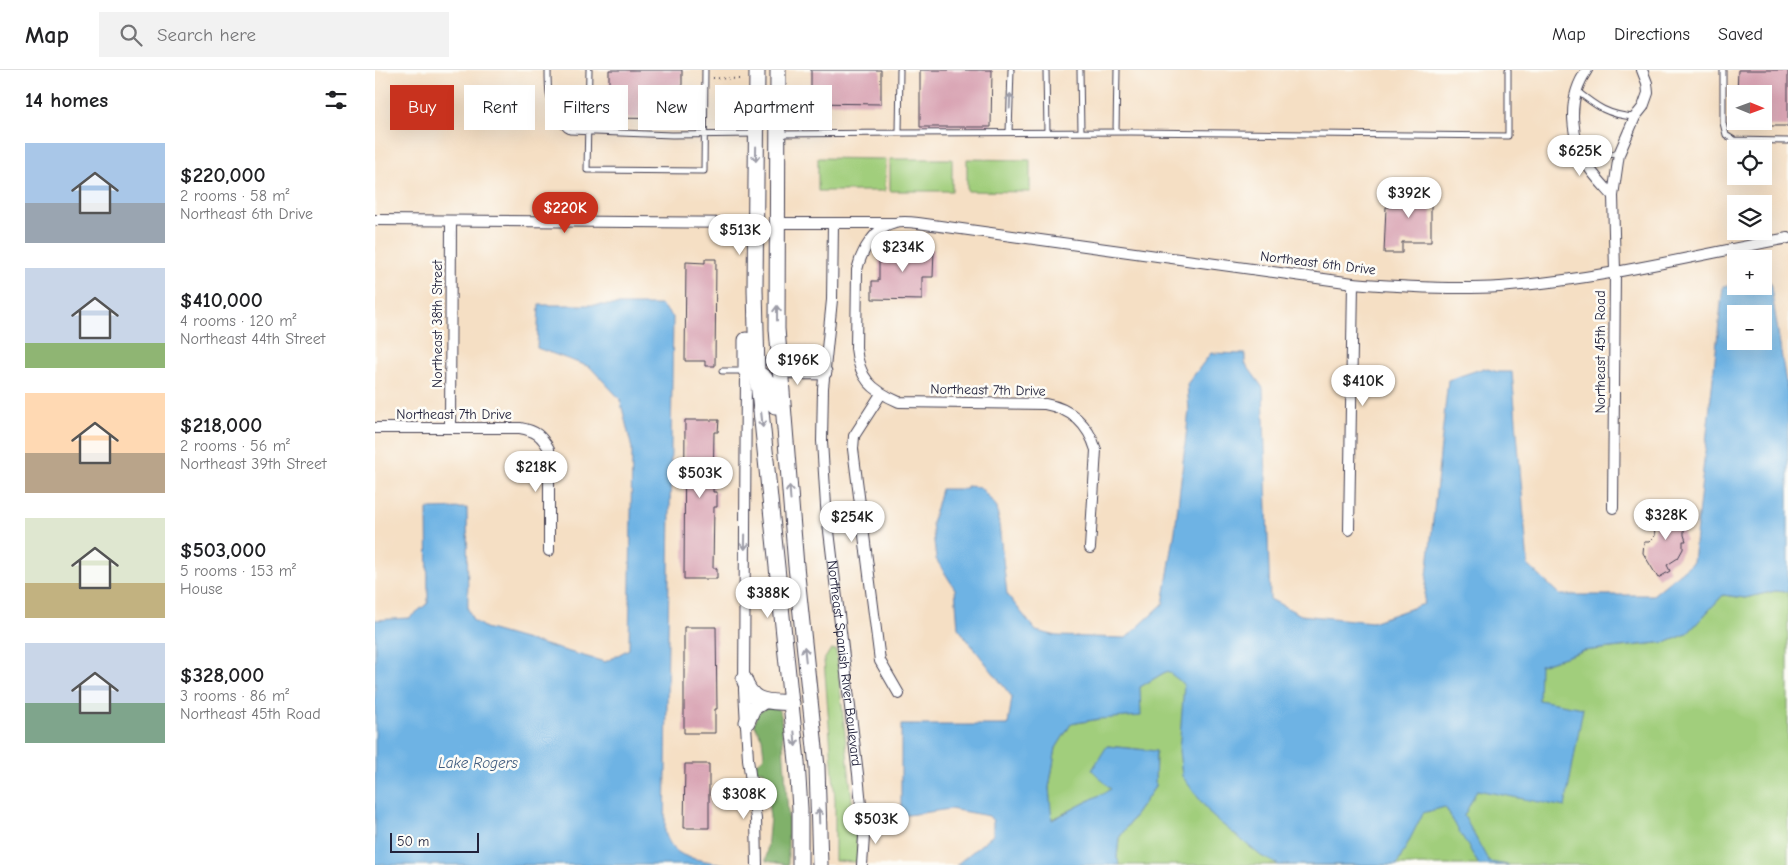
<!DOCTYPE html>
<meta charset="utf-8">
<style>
body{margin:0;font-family:"Comic Neue",sans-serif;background:#f2f2f2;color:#202124;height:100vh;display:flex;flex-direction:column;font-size:19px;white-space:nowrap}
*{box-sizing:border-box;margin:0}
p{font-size:16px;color:#757577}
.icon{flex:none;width:28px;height:28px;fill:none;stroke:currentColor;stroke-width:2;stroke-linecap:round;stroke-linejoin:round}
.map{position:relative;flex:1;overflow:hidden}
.panel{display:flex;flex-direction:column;background:#fff;width:375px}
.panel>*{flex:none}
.guide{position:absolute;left:15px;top:15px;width:475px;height:45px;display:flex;gap:10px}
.needle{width:32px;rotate:91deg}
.fabs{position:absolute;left:1352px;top:15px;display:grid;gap:10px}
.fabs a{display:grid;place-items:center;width:45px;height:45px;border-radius:0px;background:#fff;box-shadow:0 5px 20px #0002;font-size:25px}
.scale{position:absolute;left:15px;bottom:12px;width:89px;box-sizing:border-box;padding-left:5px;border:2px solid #22223b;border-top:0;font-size:14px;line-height:18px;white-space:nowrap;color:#22223b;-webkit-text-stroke:4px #fdfcf7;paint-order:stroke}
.price{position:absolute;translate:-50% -42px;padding:0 11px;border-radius:18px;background:#fff;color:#222;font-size:16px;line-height:32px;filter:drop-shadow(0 1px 2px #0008)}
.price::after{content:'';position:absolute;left:50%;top:30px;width:15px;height:11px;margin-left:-8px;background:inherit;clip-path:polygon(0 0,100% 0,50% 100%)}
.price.selected{background:#c8321e;color:#fff}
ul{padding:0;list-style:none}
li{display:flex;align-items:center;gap:15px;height:125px;padding:0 25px}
li span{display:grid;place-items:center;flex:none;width:140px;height:100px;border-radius:0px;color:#555}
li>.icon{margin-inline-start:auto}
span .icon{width:60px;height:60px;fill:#fffc;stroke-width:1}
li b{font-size:21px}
h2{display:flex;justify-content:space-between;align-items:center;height:60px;padding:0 25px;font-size:21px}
.pill{padding:0 18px;border-radius:0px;background:#fff;box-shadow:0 5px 20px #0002;font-size:18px;line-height:45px}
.pill.selected{background:#c8321e;color:#fff}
header{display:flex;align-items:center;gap:30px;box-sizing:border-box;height:70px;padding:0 25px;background:#fff;border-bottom:1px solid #e0e0e0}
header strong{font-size:24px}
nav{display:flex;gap:28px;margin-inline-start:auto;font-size:18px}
.search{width:350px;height:45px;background:#f2f2f2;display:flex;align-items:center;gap:12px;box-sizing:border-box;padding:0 18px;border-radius:0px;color:#757577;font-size:19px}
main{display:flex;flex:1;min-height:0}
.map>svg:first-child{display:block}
.green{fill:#a1ce7b;stroke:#62785b}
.forest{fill:#80b16b;stroke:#516a53}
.water{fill:#6eb3e4;stroke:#486a90;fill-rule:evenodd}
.building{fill:#d9a4b4}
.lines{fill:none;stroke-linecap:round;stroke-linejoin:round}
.lane-casing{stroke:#423e50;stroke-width:7}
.street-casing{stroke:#423e50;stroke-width:12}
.secondary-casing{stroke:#423e50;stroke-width:17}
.path{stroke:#423e50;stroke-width:2;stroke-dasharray:1 4;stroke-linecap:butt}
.lane{stroke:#fff;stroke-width:5}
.street{stroke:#fff;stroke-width:10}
.secondary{stroke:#fff;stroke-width:15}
.oneway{stroke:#9c9ca7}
.labels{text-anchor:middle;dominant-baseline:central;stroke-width:5;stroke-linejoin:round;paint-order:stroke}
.street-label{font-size:14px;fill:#22223b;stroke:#fdfcf7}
.water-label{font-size:15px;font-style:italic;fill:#405c7f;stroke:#fdfcf7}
</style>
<header>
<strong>Map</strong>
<div class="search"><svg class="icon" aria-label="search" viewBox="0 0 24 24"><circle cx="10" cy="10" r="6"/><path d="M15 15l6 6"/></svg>Search here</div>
<nav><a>Map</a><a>Directions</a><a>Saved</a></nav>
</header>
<main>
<section class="panel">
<h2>14 homes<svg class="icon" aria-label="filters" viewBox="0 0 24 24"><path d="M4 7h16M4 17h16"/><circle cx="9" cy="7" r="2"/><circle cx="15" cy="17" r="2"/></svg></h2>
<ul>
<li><span style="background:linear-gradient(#a9c7e8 60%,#9aa5b1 0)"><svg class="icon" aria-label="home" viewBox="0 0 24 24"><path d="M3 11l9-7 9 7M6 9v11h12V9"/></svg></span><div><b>$220,000</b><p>2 rooms · 58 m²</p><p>Northeast 6th Drive</p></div></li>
<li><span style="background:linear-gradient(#c9d6e8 75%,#8fb573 0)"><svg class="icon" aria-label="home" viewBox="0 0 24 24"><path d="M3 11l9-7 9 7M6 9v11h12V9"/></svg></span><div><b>$410,000</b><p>4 rooms · 120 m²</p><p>Northeast 44th Street</p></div></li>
<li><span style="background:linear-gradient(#ffd9b3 60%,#b9a48a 0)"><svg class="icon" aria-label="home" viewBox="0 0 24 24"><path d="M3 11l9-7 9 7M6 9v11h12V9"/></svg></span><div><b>$218,000</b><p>2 rooms · 56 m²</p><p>Northeast 39th Street</p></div></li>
<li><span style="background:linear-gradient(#dfe7d0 65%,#c2b280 0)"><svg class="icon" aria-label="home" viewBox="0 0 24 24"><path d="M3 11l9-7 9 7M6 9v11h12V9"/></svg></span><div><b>$503,000</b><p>5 rooms · 153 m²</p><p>House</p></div></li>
<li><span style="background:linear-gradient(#c9d6e8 60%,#7fa58c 0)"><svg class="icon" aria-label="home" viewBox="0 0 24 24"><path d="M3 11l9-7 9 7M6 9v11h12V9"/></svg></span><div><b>$328,000</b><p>3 rooms · 86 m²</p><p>Northeast 45th Road</p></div></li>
</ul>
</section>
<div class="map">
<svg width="1413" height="795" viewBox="0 0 1413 795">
<rect width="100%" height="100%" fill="#fdfcf7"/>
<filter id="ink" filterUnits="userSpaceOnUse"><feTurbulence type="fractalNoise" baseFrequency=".02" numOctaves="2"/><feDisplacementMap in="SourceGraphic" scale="10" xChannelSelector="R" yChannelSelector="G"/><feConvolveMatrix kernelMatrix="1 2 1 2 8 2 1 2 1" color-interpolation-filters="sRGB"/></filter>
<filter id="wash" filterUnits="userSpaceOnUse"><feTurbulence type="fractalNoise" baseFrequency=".0096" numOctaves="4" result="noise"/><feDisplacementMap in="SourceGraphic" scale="20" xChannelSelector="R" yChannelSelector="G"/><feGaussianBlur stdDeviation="1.12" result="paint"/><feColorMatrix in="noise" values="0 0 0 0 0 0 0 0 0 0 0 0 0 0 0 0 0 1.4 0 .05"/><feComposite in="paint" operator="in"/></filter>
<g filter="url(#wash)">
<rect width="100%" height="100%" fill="#f5dfc4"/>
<path class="green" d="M443,88l68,1 -1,32h-67z
M515,89h62v32h-62z
M592,89l63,1v32l-63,-1z
M1400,521l13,1v273h-668l-3,-7 2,-20 36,-51 1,-36 -48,-5 4,43 -61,31 -2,-32 7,-40 15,-24 28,-5 41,-32 27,-16 373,-6 43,-14 84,-9 20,-8 36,-39 22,3z
M456,579l5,1 22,206 -2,6 -21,-1v-61l-11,-140z"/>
<path class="forest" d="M392,637l11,2 3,6 7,99v51l-22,-4 4,-44 -6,-46h-8l-1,-8h3l6,-7 -2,-18 -8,-14 3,-10z"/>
<path class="water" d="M1395,211l18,115v196l-13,-1 -30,7 -22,-3 -36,39 -20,8 -84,9 -43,14 -1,35 44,8 -18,99 -88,-17 -13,26 25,46 20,3h-30l-34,-58 -22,6 -26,52h-118l-18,-9 -49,-40 -30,-40 -3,-25 5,-67 -17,-13 -27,16 1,29 -42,3 -28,5 -15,24 -7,40 3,32 59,-31 -19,-19 15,-24 49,5 -1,36 -36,51 -2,20 3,7h-164l37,-30v-14l-4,-5 -39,-7 -49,7v-91h107l4,-28 -54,-69 -3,-39 -19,-30 -4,-36 9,-34h26v-3l13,1 17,20 10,87 29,37 21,5 69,2 37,-34 12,-73 14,-121 -2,-26 24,-31 34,1v9l18,25 7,211 31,16 71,7 52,-18 24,-224 36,-12 14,4h14l16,193 32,30h93l40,-33 30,-276 13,-2v2h28v-4zM1361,244h28v27h-28z
M164,235h122l12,12 -8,515c2,7 6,15 13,20 10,8 37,10 51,13h-354v-245l34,-2 19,-15 -1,-94 40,-1 1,101 5,11 12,8 120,34 24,-13 3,-200 -12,-50 -30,-32 -53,-19z"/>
<g id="blocks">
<path class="building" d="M234,0h73v49l-73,-1z
M436,0h70v34l-70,-1z
M545,0h72l-1,57h-71z
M1363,0h50v56h-24v-32h-27z
M1038,112h18v60h-29v11h-18l2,-46h13v-13h14z
M504,178l55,1 -1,28h-11v23l-50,-1v-18h7z
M330,189h11l-1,107h-10v-5h-20l1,-99 19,1z
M310,350h34l-1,12h-4l-1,60h4v15h-3l-1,61h4v11h-33z
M1278,441l34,1v11h-3v12l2,6h-3v8l-5,9 -11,7 3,6 -12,7 -15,-25 1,-11h5l6,-6z
M309,557h32l1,82h-2v24h-31z
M310,694h24v64h-25z"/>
</g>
</g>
<g filter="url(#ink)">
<use href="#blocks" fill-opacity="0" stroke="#423e50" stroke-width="1"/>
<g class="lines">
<defs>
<path id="lane" d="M173,0c0,21 0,28 10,46 3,6 5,12 12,15l102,4 84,-1
M214,0l-2,100 117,1 1,-101
M671,0l1,62
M705,0l1,62
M1348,0v53l3,12 8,5 54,1
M1202,21c20,16 31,24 57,26
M634,62l2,-62
M741,62l1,-62
M524,63l232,-1 377,4v-66
M403,64l121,-1 1,-63
M1208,86l36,-2
M347,301h22"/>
<g id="street">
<path d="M1212,0c-21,29 -17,70 3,99 7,10 15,18 23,27"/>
<path d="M0,150l380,3"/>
<path d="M402,153h116"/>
<path id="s1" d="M458,153l-1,77 -9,88 -1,53 4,65 32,268 6,63 -2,28"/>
<path d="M371,301l-2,319 4,69 8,60 1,46"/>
<path d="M506,324l-27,42 -1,13 27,212 19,33"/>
<path d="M75,357l1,-206"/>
<path d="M0,358h145c16,3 21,7 29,21v102"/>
<path d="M1238,438l2,-237 -2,-75 6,-42 16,-37 8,-10 5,-14 -1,-10 -5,-13"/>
<path d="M974,460l4,-247"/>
<path d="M715,478l6,-98c-8,-26 -24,-41 -51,-46l-146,-2c-28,-12 -40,-24 -43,-54l1,-78c4,-18 18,-43 38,-47 7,-2 16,-1 23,0l435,60c49,4 98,7 147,4 97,-7 193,-31 288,-49"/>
</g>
<path id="secondary" d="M382,0l-2,219 2,83 40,390 3,47v56
M403,0l-1,259 19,237 21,201 3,98
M371,270v31c23,1 25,16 29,35
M398,292c14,13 33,9 51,10
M369,609c8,26 25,22 48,24
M372,652l6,-14 11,-7"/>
</defs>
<use href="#lane" class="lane-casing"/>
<use href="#street" class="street-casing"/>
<use href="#secondary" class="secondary-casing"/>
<path class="path" d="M338,8l28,1"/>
<use href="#lane" class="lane"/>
<use href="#street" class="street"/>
<use href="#secondary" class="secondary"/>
</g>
<defs><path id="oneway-shaft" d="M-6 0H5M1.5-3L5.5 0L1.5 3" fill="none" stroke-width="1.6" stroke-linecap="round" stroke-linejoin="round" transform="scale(1.25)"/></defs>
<g class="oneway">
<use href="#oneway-shaft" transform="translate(635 31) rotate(-88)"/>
<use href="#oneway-shaft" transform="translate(381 84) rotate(91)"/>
<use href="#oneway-shaft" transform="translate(402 243) rotate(-90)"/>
<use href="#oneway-shaft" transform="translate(387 350) rotate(84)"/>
<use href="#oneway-shaft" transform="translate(415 423) rotate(-94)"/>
<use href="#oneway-shaft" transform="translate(370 472) rotate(91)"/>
<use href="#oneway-shaft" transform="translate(430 584) rotate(-96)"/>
<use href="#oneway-shaft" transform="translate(420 669) rotate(85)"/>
<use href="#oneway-shaft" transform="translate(444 746) rotate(-92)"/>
</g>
</g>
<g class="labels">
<g class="street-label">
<text transform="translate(943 193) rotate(7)">Northeast 6th Drive</text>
<text transform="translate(62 254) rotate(-90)">Northeast 38th Street</text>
<text transform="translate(1225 282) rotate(-90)">Northeast 45th Road</text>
<text transform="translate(613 320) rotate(1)">Northeast 7th Drive</text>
<text x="79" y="344">Northeast 7th Drive</text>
<text stroke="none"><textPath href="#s1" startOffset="442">Northeast Spanish River Boulevard</textPath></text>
</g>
<g class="water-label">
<text x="103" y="693">Lake Rogers</text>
</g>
</g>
</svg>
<div class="fabs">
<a><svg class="needle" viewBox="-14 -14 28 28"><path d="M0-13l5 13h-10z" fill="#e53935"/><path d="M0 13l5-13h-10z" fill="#757577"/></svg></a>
<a><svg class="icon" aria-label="locate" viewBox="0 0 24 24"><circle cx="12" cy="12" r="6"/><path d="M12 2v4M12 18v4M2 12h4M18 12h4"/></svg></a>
<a><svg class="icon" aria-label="layers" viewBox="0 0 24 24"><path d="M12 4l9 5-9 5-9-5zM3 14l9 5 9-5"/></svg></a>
<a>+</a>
<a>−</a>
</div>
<div class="scale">50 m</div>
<b class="price" style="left:1205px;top:107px">$625K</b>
<b class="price" style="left:1034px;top:149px">$392K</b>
<b class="price selected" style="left:190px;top:164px">$220K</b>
<b class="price" style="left:365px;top:186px">$513K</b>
<b class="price" style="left:528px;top:203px">$234K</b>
<b class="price" style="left:423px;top:316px">$196K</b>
<b class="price" style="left:988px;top:337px">$410K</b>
<b class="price" style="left:161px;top:423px">$218K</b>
<b class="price" style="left:325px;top:429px">$503K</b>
<b class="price" style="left:1291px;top:471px">$328K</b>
<b class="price" style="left:477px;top:473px">$254K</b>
<b class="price" style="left:393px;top:549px">$388K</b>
<b class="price" style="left:369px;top:750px">$308K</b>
<b class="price" style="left:501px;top:775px">$503K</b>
<div class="guide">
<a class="pill selected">Buy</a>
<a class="pill">Rent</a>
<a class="pill">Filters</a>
<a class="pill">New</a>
<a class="pill">Apartment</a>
</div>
</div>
</main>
